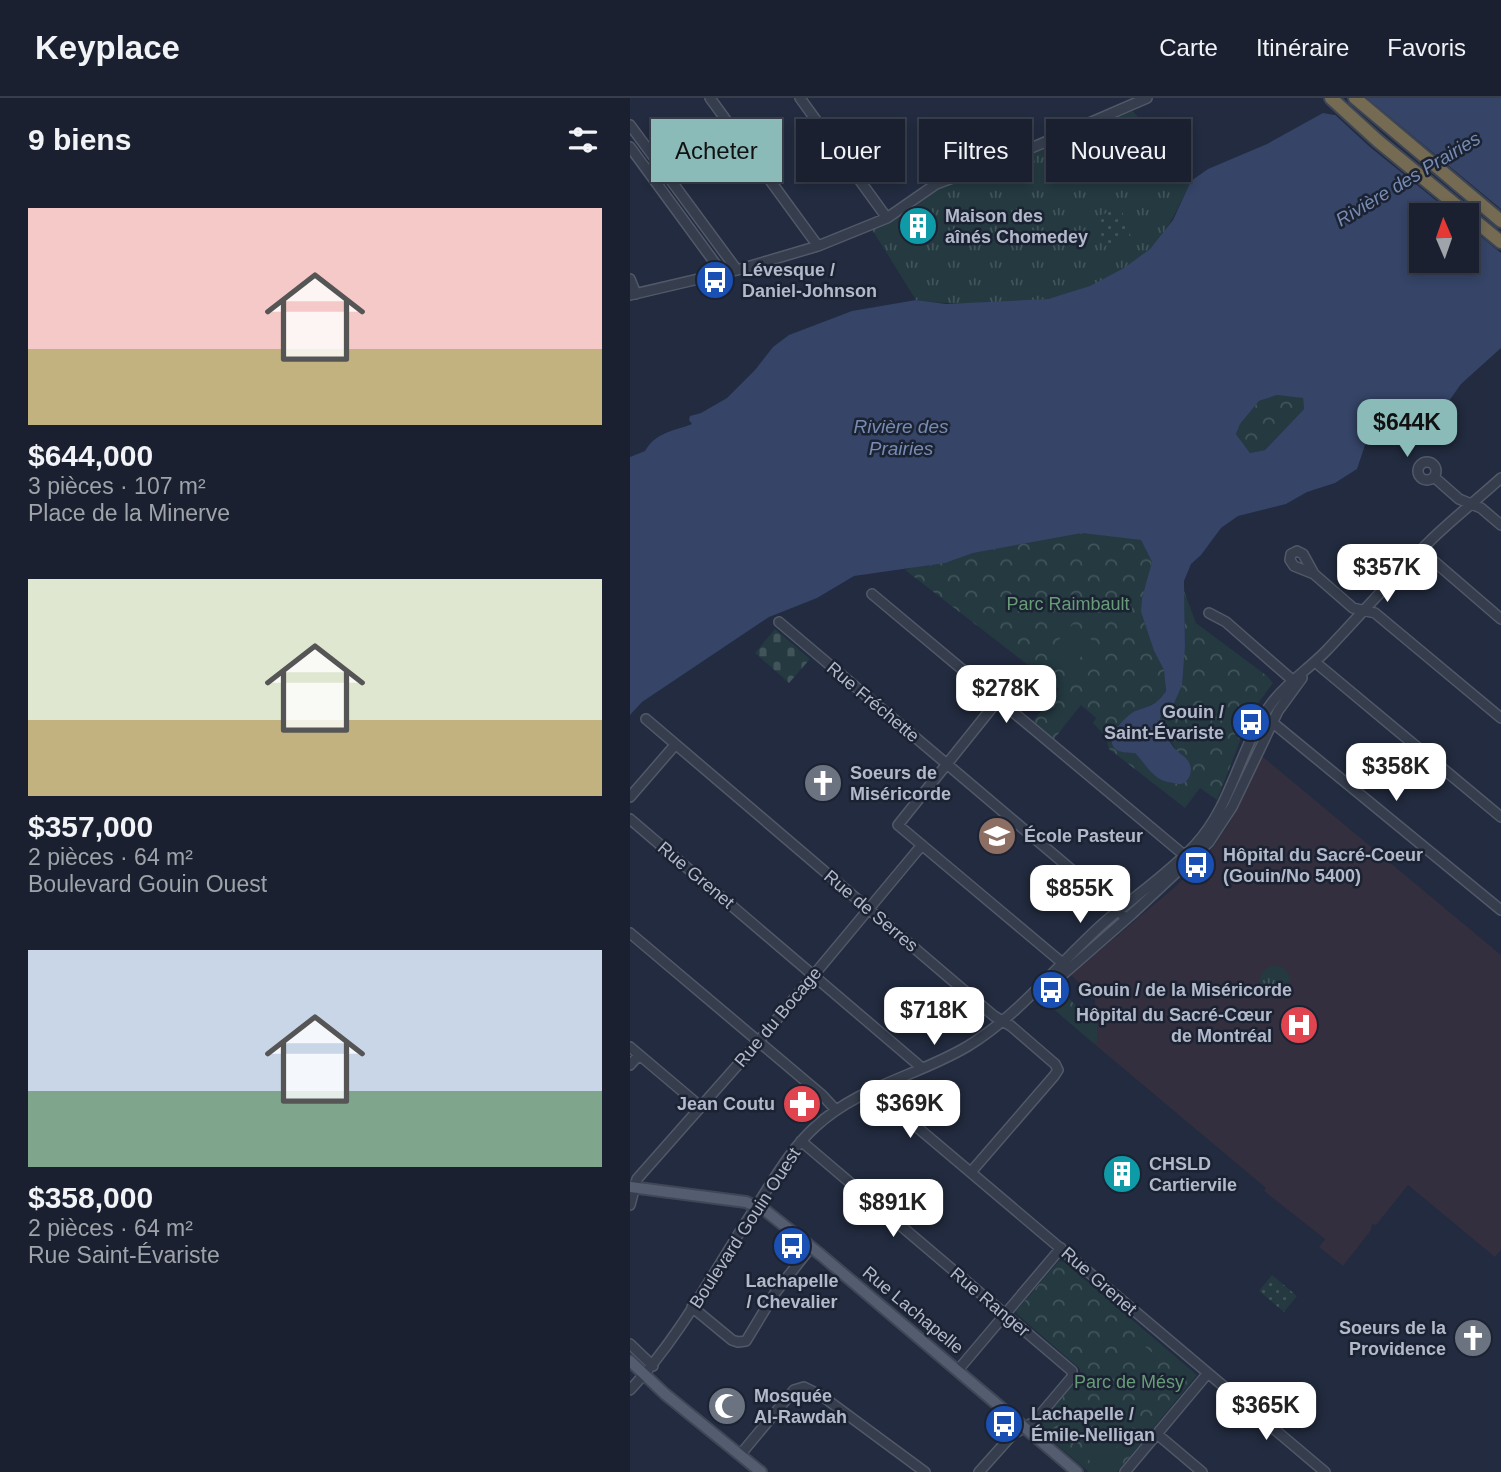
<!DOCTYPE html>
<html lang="fr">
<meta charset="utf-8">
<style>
body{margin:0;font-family:Helvetica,sans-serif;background:#272d3b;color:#f1f3f6;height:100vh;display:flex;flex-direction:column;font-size:26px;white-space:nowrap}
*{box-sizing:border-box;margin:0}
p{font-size:23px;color:#9fa3aa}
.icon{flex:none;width:38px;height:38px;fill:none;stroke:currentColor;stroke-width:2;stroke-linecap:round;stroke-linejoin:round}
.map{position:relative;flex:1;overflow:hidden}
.drawer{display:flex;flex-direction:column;background:#1a202f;width:630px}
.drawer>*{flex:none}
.guide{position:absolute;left:21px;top:21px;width:665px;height:63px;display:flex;gap:14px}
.needle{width:46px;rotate:358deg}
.buttons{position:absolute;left:779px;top:105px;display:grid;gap:14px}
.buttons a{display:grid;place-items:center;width:70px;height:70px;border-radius:0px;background:#1a202f;box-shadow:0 4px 10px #0003,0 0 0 2px #383e4b;font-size:35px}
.price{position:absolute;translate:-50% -60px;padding:0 16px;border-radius:14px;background:#fff;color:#222;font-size:23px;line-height:46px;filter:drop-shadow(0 2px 4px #0008)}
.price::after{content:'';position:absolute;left:50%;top:42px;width:21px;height:16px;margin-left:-10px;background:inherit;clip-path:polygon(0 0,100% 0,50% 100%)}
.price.on{background:#8bbbb9;color:#111}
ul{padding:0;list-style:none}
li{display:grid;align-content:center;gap:14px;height:371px;padding:0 28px}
li span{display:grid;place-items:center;height:217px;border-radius:0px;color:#555}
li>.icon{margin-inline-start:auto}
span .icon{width:126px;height:126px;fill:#fffc;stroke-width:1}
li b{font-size:30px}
h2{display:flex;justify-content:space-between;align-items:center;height:84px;padding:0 28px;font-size:30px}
.chip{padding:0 24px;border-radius:0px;background:#1a202f;box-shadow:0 4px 10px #0003,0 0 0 2px #383e4b;font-size:24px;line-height:63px}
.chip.on{background:#8bbbb9;color:#111}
header{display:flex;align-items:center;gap:42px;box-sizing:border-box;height:98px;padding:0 35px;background:#1a202f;border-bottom:2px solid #383e4b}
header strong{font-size:33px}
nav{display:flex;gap:38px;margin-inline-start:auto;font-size:24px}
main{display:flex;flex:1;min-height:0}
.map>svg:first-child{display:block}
.medical{fill:#332f3f}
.grass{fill:url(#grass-tufts)}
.forest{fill:url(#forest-crowns)}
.cemetery{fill:url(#cemetery-stones)}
.garden{fill:url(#garden-dots)}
.pitch{fill:#243940}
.water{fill:#354467;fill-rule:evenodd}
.pier{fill:#222b3f}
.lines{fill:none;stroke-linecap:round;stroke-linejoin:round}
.minor-casing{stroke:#515969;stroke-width:12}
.major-casing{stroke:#3f4757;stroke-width:14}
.highway-casing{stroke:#3e4656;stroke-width:16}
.minor{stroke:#363e4e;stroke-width:9}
.major{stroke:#545c6f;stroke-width:10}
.highway{stroke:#756b53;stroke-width:12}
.labels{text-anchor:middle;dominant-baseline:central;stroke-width:5;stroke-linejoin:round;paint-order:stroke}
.poi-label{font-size:18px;font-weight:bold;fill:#b2b9ca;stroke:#1b2333;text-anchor:start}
.park-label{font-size:18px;fill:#689c79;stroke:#1b2333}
.street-label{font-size:18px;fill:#b2b9ca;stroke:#1b2333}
.water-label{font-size:19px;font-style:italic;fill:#788bb3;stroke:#1b2333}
</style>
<header>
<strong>Keyplace</strong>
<nav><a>Carte</a><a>Itinéraire</a><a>Favoris</a></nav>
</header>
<main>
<section class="drawer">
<h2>9 biens<svg class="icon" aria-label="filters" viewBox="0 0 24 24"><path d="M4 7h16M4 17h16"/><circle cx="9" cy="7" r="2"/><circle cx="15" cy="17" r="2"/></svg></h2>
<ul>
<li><span style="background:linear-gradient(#f6c9c9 65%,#c2b280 0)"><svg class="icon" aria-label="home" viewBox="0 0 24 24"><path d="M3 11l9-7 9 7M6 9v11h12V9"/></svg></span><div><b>$644,000</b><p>3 pièces · 107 m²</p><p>Place de la Minerve</p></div></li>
<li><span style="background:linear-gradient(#dfe7d0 65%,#c2b280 0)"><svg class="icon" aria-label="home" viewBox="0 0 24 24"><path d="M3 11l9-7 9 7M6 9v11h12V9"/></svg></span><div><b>$357,000</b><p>2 pièces · 64 m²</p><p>Boulevard Gouin Ouest</p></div></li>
<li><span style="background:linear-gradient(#c9d6e8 65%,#7fa58c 0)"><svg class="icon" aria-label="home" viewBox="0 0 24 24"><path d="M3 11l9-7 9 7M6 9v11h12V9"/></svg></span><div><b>$358,000</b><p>2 pièces · 64 m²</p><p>Rue Saint-Évariste</p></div></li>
</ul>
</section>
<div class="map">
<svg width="871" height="1374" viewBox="0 0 871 1374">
<defs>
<pattern id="grass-tufts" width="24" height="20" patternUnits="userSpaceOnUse" patternTransform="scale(1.75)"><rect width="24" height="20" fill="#243940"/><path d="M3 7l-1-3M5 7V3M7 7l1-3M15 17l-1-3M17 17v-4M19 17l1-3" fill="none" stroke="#41545a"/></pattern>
<pattern id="forest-crowns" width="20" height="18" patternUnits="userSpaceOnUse" patternTransform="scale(1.75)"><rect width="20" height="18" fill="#243940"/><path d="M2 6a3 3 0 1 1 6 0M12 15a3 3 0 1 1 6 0" fill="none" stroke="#41545a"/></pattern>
<pattern id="cemetery-stones" width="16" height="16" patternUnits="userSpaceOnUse" patternTransform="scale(1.75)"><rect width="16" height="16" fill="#243940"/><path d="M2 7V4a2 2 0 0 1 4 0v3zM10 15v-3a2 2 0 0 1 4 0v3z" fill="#41545a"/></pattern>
<pattern id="garden-dots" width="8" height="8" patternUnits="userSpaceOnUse" patternTransform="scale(1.75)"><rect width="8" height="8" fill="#243940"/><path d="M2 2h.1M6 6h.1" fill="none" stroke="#41545a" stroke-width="1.8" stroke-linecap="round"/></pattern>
</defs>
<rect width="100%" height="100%" fill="#222b3f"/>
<path class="medical" d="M632,658l239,199v295l-6,7 -87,-72 -32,40 -4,-1 -1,6 -28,36 -24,-19 6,-8 -61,-48 2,-3 -173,-145 4,-3 -2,-41 -24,-24 106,-90 17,-18 5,-1 -2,-2 15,-16 17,-24z"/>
<path class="grass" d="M503,13l57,72c-11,23 -21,46 -39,65 -21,23 -75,48 -105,51 -42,5 -88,7 -130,1l-45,-72 42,-30 102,-43z
M630 883a15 15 0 1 1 30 0a15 15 0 1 1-30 0Z"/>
<path class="forest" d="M647,297l26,2 1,12 -39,41 -15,3 -14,-19 3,-10 20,-23z
M452,430l59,12 11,22 -11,50 13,39 10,19 2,21 -9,11 -27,12 -16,17 12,22h9c19,21 15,25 44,31l-4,-36 -15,-25v-6l12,-9 13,-61 -1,-56 12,32 71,53 6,7 -22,30 -34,87 -17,-12 -15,20 -76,-59 -3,-12 -13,-14 3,-5 -15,-13 -27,34 -21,-18 26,-32 -154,-119 74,-28z
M433,894l15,16 3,-3 3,4 -1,2 5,6 9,-7v31l-4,2 -44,-38z
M429,1163l5,1 133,113 -80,97h-28l-51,-43v-3l41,-48 1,-9 -63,-55 -1,-3z"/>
<path class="cemetery" d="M145,531l35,30 -21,24 -34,-30z"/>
<path class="garden" d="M491,110l10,29 -26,9 -10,-29z
M642,1177l25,21 -13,16 -25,-21z"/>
<path class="pitch" d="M443,526l21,18 -24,27 -21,-18z
M501,1237l24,20 -12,14 -24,-20z
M485,1312c9,-1 19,7 19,16l-31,37 -9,1 -9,-7 -2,-7z"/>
<path class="water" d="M732,0h139v250l-40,36 -12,17 -17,11 -34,11 -33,22 -8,24 -22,14 -28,9 -21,12 -48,12 -17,12 -20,27 -10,9 -7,17 1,66 -3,38 -10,23 -12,9c0,9 9,24 14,31 7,8 15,8 17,21 0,5 -2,11 -7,14 -5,2 -6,1 -11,0 -20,-2 -25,-16 -38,-30 -35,1 -25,-22 -6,-38 7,-6 18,-7 26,-12 4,-3 8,-8 11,-12l-2,-21 -10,-19 -13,-39 1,-14 10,-36 -11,-22 -59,-7 -109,20 -28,10 -91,13 -37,22 -48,19 -127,85 -12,13v-258l15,-6c11,-19 29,-20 47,-27l-3,-4 1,-4 11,-3 26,-15 28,-28 18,-23 16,-12 63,-24 64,-11 30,4 102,-5 42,-13 34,-18 26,-19 23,-29 18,-39 17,-12 59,-25 56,-31 11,2zM791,117h45v46h-45zM647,297l26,3 1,11 -39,41 -15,3 -14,-19 4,-10 19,-23z"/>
<path class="pier" d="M726,0h11l134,111v44l-34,-28 -1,-10h-12l-84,-68 -38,-35z"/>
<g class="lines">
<defs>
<path id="minor" d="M80,0l108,148
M170,0l87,120
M0,27l107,145
M0,49l93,127
M0,181l6,15
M0,197l107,-25 81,-24 69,-28 49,-34 79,-29 132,-57
M788 373a9 9 0 1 1 18 0a9 9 0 1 1-18 0Z
M804,379l25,22 22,9 20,17
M791,452l80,69
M684,476l-11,-20 -6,-3 -6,3 -1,6 4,6 20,8 39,34 22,5 126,105
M242,496l312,261
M579,515l17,9 71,62
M149,524l332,281 15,16
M685,564l186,155
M369,601l-101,126 168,141
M637,620l234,192
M16,621l348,297 17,10 44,38 3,6 -4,6 -83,96
M0,699l45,-52
M0,721l292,249
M0,835l192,162 14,15
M409,894l21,-15 72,-63 77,-72 23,-35 46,-96 24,-33
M0,949l71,60
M0,967l9,-10
M247,989l8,13 440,372
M171,1043l271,230v6l-38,45 -21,12 -34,38
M0,1107l7,-26 121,-137 164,-197
M62,1209l40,33 6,2 8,-1 29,-48 36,-46
M0,1246l23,22
M328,1272l103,-122
M0,1292c53,-56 88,-127 131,-191 16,-25 32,-52 54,-72 44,-41 103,-51 153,-81 54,-33 92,-85 139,-126 29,-25 62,-47 88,-75 38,-41 44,-97 76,-141 15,-21 38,-35 56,-54 35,-37 69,-76 106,-112 22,-21 46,-40 68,-60
M527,1336l45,38
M110,1357l54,-65 10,-3 18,9 103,76
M495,1374l83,-99"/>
<path id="major" d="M0,1089l116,15 20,9 55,44 256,217
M0,1263l35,33 96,78"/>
<path id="highway" d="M701,0l47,43 123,101
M725,0l146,123"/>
</defs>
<use href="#minor" class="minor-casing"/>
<use href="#major" class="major-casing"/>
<use href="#highway" class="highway-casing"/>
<use href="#minor" class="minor"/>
<use href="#major" class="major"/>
<use href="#highway" class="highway"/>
</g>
<defs>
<symbol id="building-disc" viewBox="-11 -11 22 22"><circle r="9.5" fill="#0f9aa8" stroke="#1b2333"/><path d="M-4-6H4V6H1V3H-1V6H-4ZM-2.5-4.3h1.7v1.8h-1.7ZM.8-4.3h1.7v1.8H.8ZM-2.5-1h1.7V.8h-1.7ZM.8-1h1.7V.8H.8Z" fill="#fff"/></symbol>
<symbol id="bus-disc" viewBox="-11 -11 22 22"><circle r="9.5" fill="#1a4fb4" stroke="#1b2333"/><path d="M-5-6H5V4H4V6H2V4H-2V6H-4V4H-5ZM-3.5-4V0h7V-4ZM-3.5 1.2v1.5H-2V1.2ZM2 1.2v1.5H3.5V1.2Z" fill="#fff"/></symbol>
<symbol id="church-disc" viewBox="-11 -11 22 22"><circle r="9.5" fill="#6b7280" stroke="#1b2333"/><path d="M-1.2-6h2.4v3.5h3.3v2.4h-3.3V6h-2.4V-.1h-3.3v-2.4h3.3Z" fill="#fff"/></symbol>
<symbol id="school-disc" viewBox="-11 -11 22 22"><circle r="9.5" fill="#8d6e63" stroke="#1b2333"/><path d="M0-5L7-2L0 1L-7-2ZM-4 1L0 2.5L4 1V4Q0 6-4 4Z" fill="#fff"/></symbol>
<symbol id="hospital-disc" viewBox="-11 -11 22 22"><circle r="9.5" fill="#e0444e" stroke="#1b2333"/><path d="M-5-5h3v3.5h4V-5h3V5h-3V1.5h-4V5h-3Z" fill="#fff"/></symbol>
<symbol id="pharmacy-disc" viewBox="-11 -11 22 22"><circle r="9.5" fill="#e0444e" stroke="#1b2333"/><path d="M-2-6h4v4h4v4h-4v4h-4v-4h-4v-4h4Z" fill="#fff"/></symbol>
<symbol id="mosque-disc" viewBox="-11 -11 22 22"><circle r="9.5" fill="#6b7280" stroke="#1b2333"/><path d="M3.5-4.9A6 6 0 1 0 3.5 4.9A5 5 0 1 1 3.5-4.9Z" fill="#fff"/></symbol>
</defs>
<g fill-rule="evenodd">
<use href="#building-disc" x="266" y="106" width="44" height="44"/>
<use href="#bus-disc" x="63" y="160" width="44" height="44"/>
<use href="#bus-disc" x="599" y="602" width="44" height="44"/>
<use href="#church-disc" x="171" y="663" width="44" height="44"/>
<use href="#school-disc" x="345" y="716" width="44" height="44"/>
<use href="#bus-disc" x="544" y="745" width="44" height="44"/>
<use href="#bus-disc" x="399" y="870" width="44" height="44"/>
<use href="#hospital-disc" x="647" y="905" width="44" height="44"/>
<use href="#pharmacy-disc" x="150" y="984" width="44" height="44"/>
<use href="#building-disc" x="470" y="1054" width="44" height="44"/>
<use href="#bus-disc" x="140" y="1126" width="44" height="44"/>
<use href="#church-disc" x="821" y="1218" width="44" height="44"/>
<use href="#mosque-disc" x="75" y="1286" width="44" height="44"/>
<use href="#bus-disc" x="352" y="1304" width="44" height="44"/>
</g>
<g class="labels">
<g class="poi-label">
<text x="315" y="118">Maison des<tspan x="315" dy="21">aînés Chomedey</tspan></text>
<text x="112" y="172">Lévesque /<tspan x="112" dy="21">Daniel-Johnson</tspan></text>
<text x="594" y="614" text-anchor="end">Gouin /<tspan x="594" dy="21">Saint-Évariste</tspan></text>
<text x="220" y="675">Soeurs de<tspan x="220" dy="21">Miséricorde</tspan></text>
<text x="394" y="738">École Pasteur</text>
<text x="593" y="757">Hôpital du Sacré-Coeur<tspan x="593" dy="21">(Gouin/No 5400)</tspan></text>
<text x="448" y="892">Gouin / de la Miséricorde</text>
<text x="642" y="917" text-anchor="end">Hôpital du Sacré-Cœur<tspan x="642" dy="21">de Montréal</tspan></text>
<text x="145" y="1006" text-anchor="end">Jean Coutu</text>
<text x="519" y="1066">CHSLD<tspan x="519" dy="21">Cartiervile</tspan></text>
<text x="162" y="1183" text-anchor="middle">Lachapelle<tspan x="162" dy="21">/ Chevalier</tspan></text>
<text x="816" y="1230" text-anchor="end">Soeurs de la<tspan x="816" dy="21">Providence</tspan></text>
<text x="124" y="1298">Mosquée<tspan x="124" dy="21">Al-Rawdah</tspan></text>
<text x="401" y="1316">Lachapelle /<tspan x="401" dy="21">Émile-Nelligan</tspan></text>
</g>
<g class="park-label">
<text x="438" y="506">Parc Raimbault</text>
<text x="499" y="1284">Parc de Mésy</text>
</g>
<g class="street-label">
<text transform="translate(243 604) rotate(40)">Rue Fréchette</text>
<text transform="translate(66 777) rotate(40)">Rue Grenet</text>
<text transform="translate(241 813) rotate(40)">Rue de Serres</text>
<text transform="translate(148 919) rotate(-50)">Rue du Bocage</text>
<text transform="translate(115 1130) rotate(-57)">Boulevard Gouin Ouest</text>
<text transform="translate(469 1183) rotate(41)">Rue Grenet</text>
<text transform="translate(360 1204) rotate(40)">Rue Ranger</text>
<text transform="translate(283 1212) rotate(40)">Rue Lachapelle</text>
</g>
<g class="water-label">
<text transform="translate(778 81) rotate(-31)">Rivière des Prairies</text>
<text x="271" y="328">Rivière des<tspan x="271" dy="22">Prairies</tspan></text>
</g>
</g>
</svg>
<div class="buttons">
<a><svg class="needle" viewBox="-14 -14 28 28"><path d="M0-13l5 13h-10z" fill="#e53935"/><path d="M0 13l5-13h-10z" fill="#9fa3aa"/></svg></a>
</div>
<b class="price on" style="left:777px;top:361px">$644K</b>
<b class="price" style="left:757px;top:506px">$357K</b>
<b class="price" style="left:376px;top:627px">$278K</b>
<b class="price" style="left:766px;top:705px">$358K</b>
<b class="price" style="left:450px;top:827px">$855K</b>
<b class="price" style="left:304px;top:949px">$718K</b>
<b class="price" style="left:280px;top:1042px">$369K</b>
<b class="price" style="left:263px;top:1141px">$891K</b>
<b class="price" style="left:636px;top:1344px">$365K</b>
<div class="guide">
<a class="chip on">Acheter</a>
<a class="chip">Louer</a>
<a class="chip">Filtres</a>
<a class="chip">Nouveau</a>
</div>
</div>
</main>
